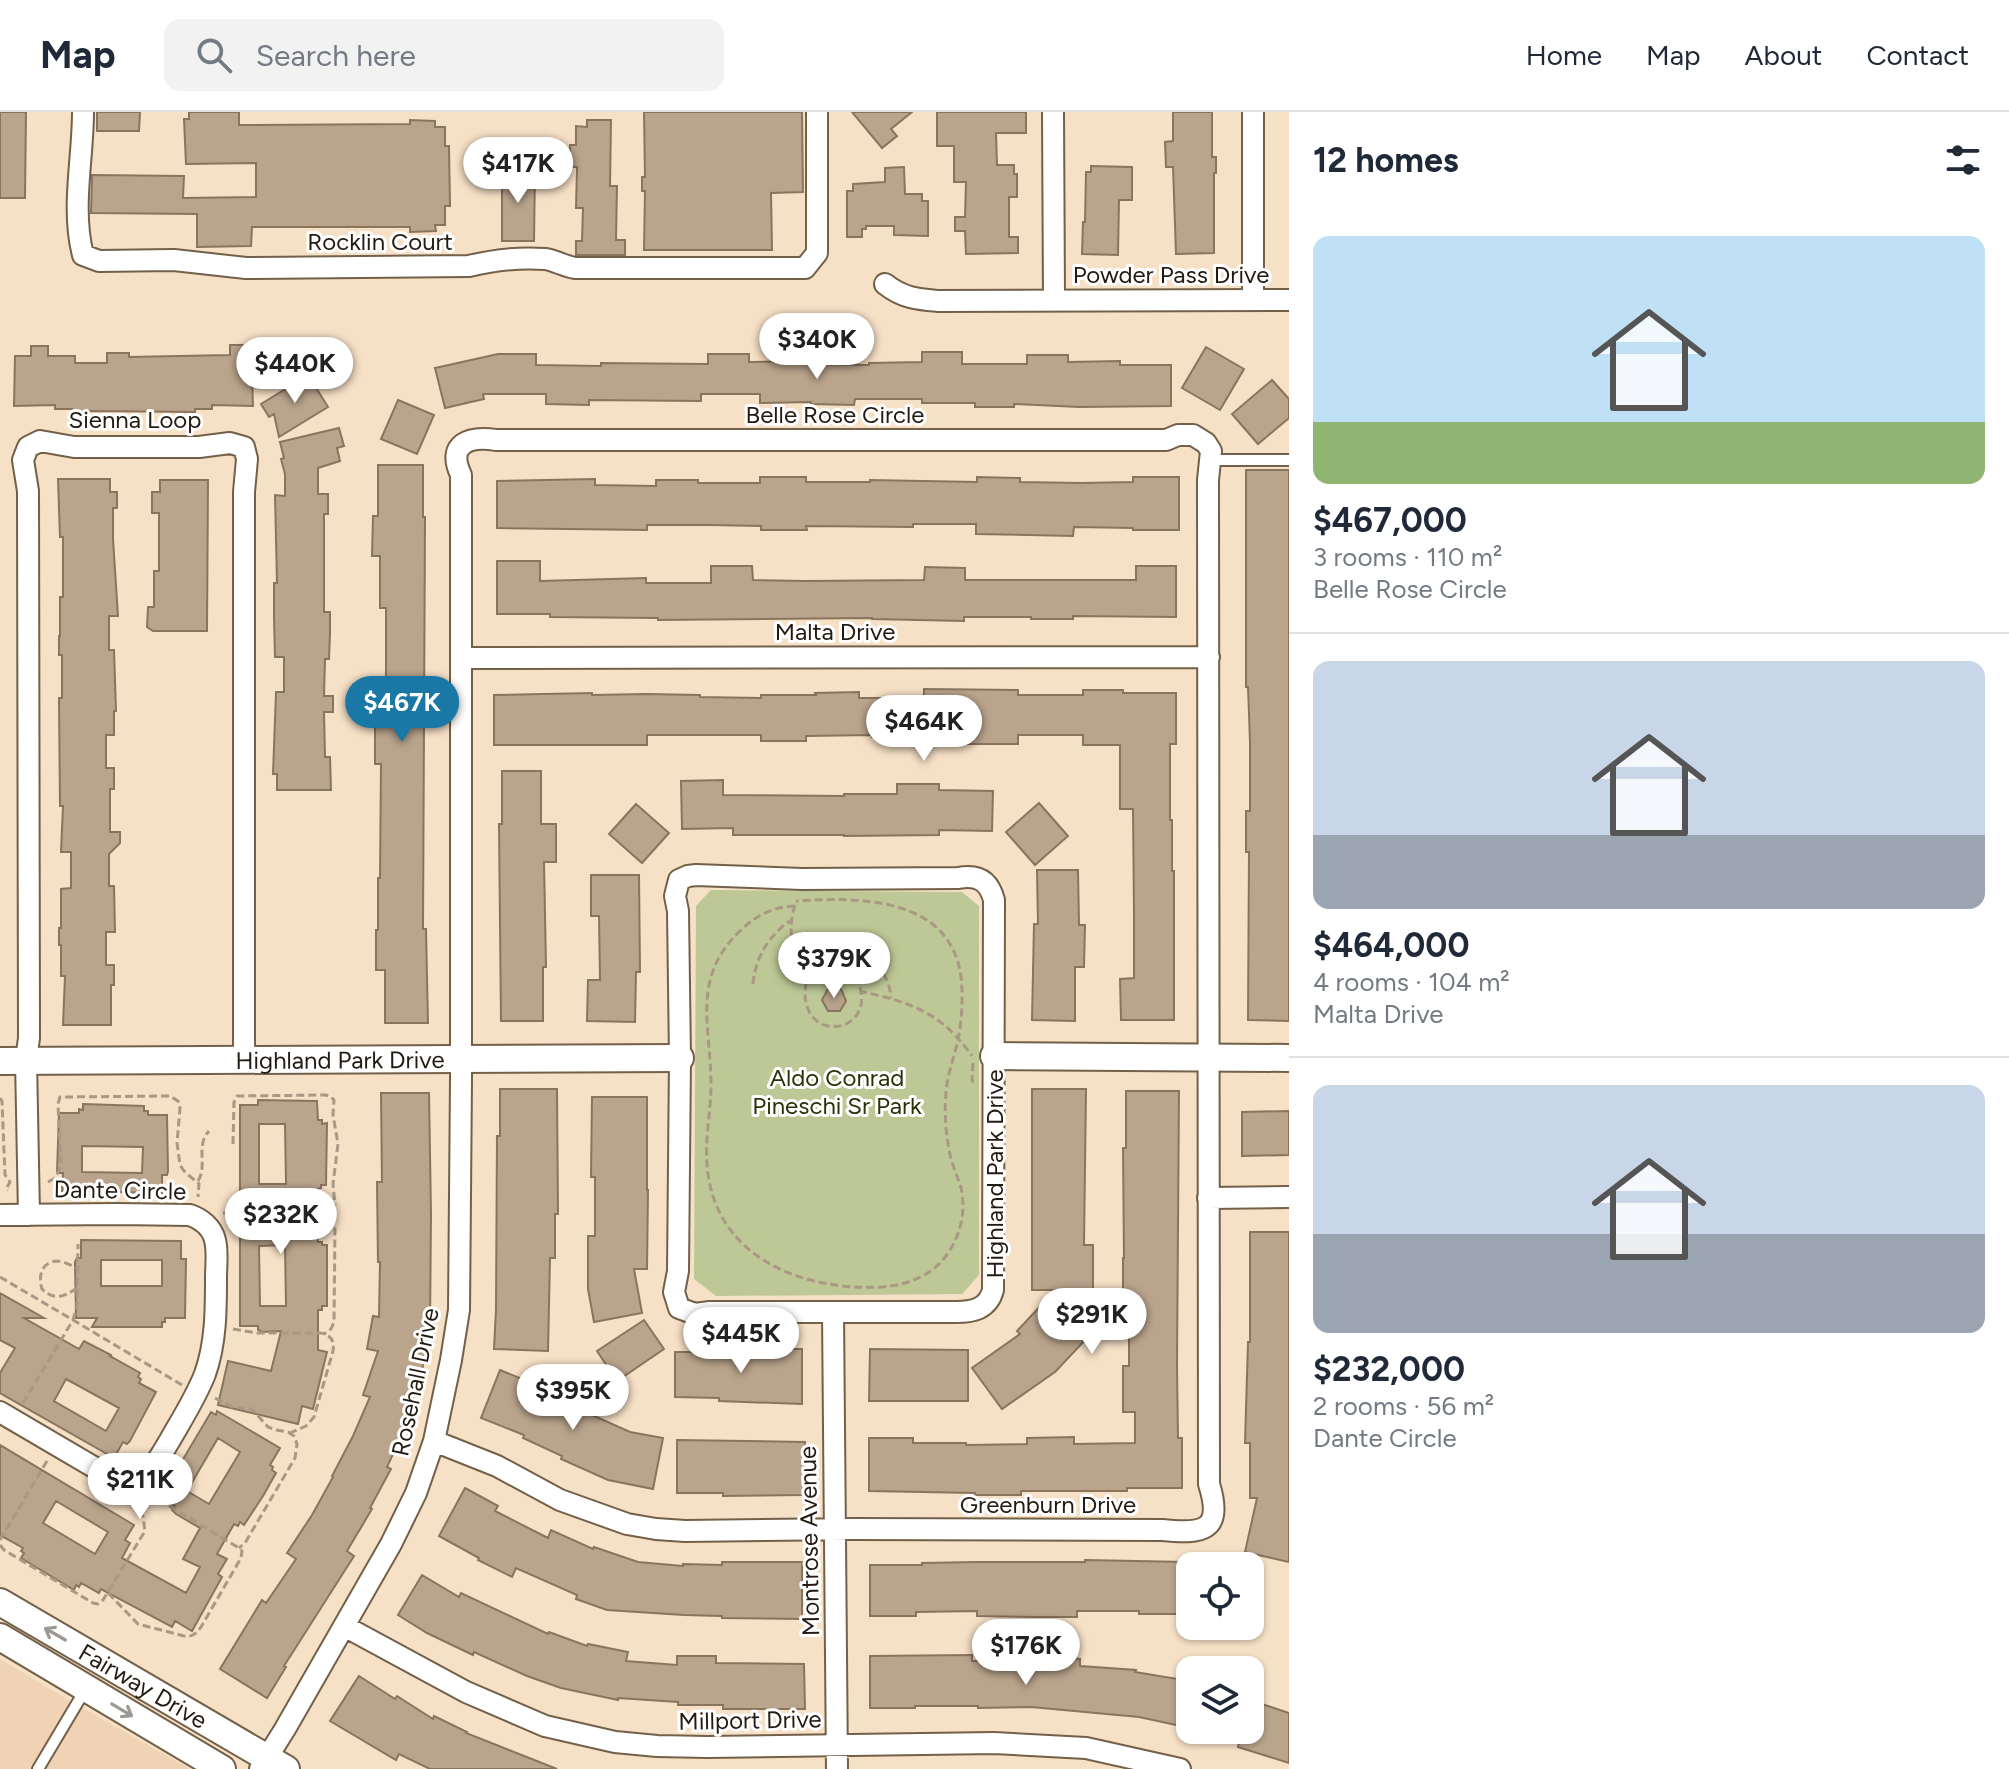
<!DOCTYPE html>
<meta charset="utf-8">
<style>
body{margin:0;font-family:Figtree,sans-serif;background:#f2f2f3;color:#1f2937;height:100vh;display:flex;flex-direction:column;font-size:30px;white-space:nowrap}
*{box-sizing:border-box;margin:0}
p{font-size:26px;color:#747a83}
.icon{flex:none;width:44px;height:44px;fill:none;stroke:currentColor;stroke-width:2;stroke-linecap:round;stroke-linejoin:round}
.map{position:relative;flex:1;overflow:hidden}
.sheet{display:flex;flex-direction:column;background:#fff;width:720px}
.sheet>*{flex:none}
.controls{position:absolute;left:1176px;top:1440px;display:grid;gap:16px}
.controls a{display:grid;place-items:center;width:88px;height:88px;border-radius:16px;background:#fff;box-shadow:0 2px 6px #0004;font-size:40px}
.price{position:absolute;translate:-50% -68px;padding:0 18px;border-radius:28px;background:#fff;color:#222;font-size:26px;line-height:52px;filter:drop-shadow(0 2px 4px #0008)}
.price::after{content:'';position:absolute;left:50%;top:48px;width:24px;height:18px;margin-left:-12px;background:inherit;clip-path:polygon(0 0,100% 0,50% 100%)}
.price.on{background:#1a78a6;color:#fff}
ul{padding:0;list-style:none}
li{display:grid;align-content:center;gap:16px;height:424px;padding:0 24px}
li+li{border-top:2px solid #e0e1e3}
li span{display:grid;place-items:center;height:248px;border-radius:16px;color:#555}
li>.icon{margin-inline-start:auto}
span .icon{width:144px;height:144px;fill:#fffc;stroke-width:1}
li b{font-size:34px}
h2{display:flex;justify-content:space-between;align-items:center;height:96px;padding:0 24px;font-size:34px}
header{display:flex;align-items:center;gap:48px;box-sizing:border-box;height:112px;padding:0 40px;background:#fff;border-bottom:2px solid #e0e1e3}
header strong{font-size:38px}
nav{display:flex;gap:44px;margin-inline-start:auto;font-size:28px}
.search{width:560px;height:72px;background:#f2f2f3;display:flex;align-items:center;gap:20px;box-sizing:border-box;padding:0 28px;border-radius:16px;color:#747a83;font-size:30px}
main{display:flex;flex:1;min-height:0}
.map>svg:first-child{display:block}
.built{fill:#efd3b4}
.green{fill:#bec896}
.building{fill:#baa48c;stroke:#89745e;stroke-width:2;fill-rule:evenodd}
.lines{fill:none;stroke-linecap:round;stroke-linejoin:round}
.lane-casing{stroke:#736049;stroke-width:14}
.street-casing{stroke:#736049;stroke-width:24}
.secondary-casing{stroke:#736049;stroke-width:30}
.path{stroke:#a99884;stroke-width:3;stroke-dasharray:8 4;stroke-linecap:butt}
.lane{stroke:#fff;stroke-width:10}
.street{stroke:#fff;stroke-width:20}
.secondary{stroke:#fff;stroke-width:26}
.oneway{stroke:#9c9894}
.labels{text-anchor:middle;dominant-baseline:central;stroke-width:6;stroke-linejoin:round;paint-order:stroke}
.street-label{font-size:24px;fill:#231b12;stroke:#fff}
.park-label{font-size:24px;fill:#2c3207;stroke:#fff}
</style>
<header>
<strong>Map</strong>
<div class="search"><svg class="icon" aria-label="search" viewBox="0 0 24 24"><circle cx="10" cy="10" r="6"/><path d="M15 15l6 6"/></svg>Search here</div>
<nav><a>Home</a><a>Map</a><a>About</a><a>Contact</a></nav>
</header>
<main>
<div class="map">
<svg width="1289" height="1657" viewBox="0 0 1289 1657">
<rect width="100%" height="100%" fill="#f6e0c6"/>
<path class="built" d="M0,1547l65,39 125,71h-190z"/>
<path class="green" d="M711,778l251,2 17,14v369l-17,19 -246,2 -22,-17 2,-373z"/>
<path class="building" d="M0,0h26l-1,86h-25z
M97,0h43l-1,19h-42z
M189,0h50v13l171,-1v-4l25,1v6h10v19h4l1,60h-5v19h-10l1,6 -26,1v-5h-158l-1,19 -54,1v-33l-106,-1 1,-38 92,1 -1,22 73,-1v-34l-70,1 -2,-45h5z
M644,0h158l1,80 -32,1 1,57h-128l1,-59h-3v-14h3z
M852,0h60l-21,17 6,7 -15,12z
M937,0h89v21h-30l1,32h17v9h3v23h-8v40h9v16l-52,1 -1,-23h-10v-14h10l1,-35h-12v-36h-17z
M1173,0h39v45h4v16h-2v80l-38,1 -3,-87h-7l-1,-25 8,-1z
M587,8h24l-1,66h7l-1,54h9v15h-49v-14h6l1,-33h-7l1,-41h-8l1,-22h6v-19l11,1z
M1091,54l41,1v33h-13l-1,55 -36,-1 1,-32h2l1,-50h5z
M904,55l1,27h17v7h6v35l-34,-1v-9h-28v3h-4v8h-15v-46h6v-7l32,-2v-14z
M502,58h33l-1,71h-32z
M230,233h21l2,61 -41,-1v4h-17v3l-106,-1v2h-17v-4h-17v-4l-41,1 1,-50h16v-10h17v10h27v7h32v-10h22v4l101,-2z
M1206,235l38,22 -24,41 -38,-22z
M922,240h40v12h65v-9h41v7l52,-1v4h51v41l-92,1 -65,-3v3h-39v-4h-53v-4h-67l-1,6 -43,-1v-2l-51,1v-9h-59v7l-112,-1v5l-43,-1v-10h-63l1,5 -39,9 -10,-40 63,-14h38v11l65,1v-3l107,1v-10h41v8l54,-1v3l66,1v-2l53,-1z
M308,263l20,32 -49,30 -5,-23 -5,3 -8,-13z
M1272,268l17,19v19l-31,26 -26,-30z
M398,288l36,15 -17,39 -36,-15z
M339,316l5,18 -7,2 3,13 -22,7v26h10v20h-4v98h6v21l-1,26h-4l-1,37h9v16h-9l1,45h5l1,33h-54v-16h-4l3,-82h8v-35h-9l-1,-40v-34h3l-2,-88 10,1v-22l-4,-15 3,-1 -4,-16z
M378,353h45v52h2l-2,412h3l2,94h-43v-53h-9v-40h2v-52h2l1,-114h-6v-42h10l1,-52v-62h-6v-52h-8l1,-40h5z
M1246,358h43v551l-41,-1 1,-168h-3v-41h4v-69l-2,-55h-2z
M760,365h46v5h64v-2l107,2v-5l43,1v4l61,1 52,-1v-5h46v53h-46v-2l-59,-1 -1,9 -97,-2v-10h-63v3l-107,-1 1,4h-46v-4l-52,-1h-62v5l-150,-2v-47l98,-2v6l61,1v-6h42v3h62z
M58,367h52v13h7v16h-4v31l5,77h-9v34h5l2,61h-2v24h-8v33h8v21h-4v43h10v11l-11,11v32h5l1,46h-9v33h8v20h-3v40h-48l2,-49h-4v-31h-2v-17h2v-39l10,-1v-36h-10l2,-46h-3l-1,-108h3v-43h-3v-19h1v-39h3v-60h-3z
M160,368h48l-1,151h-54l-6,-4 1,-20h6v-36h5v-58h-7v-21h8z
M497,449h43v20l106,-3v5h65v-17h41l1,14 52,1 119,-1 1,-13 40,1v12h171v-14h40v51l-103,-1v3h-42v-2h-67v4l-92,-2v-1l-214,2v-2l-108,-1v-3h-53z
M924,577l94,1v5h65v-5h40v3h53v51h-6v76h2v51h2v149h-53l-1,-41 14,-1v-64l-1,-105h-13v-64h-37v-10h-65v9h-94v-7h-52v-2l-66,1v5h-45v-6h-114v10h-153v-50l98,-2v2l54,-1 54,1v2l61,1v-3h55l-1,-2 44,-1v6h65z
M502,659h39v53h15v38h-12l2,105h-3v54h-42l-2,-197h3z
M723,668v15l121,1v-2h53v-10h42v6l54,1 -1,40 -53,-1v5l-95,1v-1h-111v-7l-51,1 -1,-48z
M1039,691l29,33 -33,29 -29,-33z
M636,692l33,29 -27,30 -33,-29z
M1037,758h41l1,55h6l-1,42h-9v54l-43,-1 2,-96h4z
M591,763h48l1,97h-4l-1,50 -48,-1 1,-41h12l-1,-64h-8z
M828,877h13l5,12 -6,10h-12l-6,-11z
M500,977h57l1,125h-3v44h-5l-2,93 -54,-2 2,-39 1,-174h3z
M1032,977h54l-2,156h9v45h-61z
M1126,979h53l-2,275 1,72h4v50h-55v3h-106v4h-46v-2l-106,-2v-53h44v5h53v2l61,-1v-6l47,-1v7l61,-1v-31h-12v-46h6v-64h-6v-44h1l-1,-110h3z
M381,981h48l2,122 -1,110 -8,46 -16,50 2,1 -21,45 4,2 -21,39 2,1 -25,42 7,5 -70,110 2,1 -19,31 -47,-29 42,-69 4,3 30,-44 -9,-6 25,-38 21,-38 -1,-1 21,-40 17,-39 -7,-2 15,-44 -11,-2 6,-33 6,1 1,-55h-2l-1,-80h5z
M592,985h55v93h1l-1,79h-13l8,44 -48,9 -6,-33v-53h7v-59h-4z
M258,988l59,1 1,19h4v4l5,-1 -1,62h-5v3l-3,1 -1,19 1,34h4v3h5v61h-5v4h-4v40l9,2 -14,57 -11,-3 -4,18 -80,-19 10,-44 43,10 10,-40 -19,1 -4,-2v-4h-18v-221h18zM259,1012h26l1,60h-27zM285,1133l1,61h-26l-1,-60z
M83,992l61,2v5h4v4h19l1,56 -1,4h-5v18l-100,-2 1,-18h-6l2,-60h20v-4l4,1zM82,1034l61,1 -1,26 -60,-1z
M1289,999v44l-47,1v-44z
M1250,1120h39v330l-44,-10 12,-54h-7v-55h-5l3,-101h2z
M81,1128l100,1v18h5l-1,59h-20v4h-3v5h-70l5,-9h-21l-1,-56 2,-4h4zM101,1148h61v26h-61z
M0,1181l44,25h-20l55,31 5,-8 27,14 -1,1 30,17 -2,4 3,2 -2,4 17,9 -26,49 -3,3 -4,-2 -9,16 -114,-65v-20l15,-25 -15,-8zM66,1267l53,29 -13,23 -52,-30z
M1048,1186l41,38 -34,36 -53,37 -30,-41 48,-34 -3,-3z
M644,1208l20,29 -47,32 -20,-30z
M719,1233h37v4h46v55l-83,-3v-3l-44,-1v-45h44z
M870,1237l98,1v51h-99z
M500,1258l76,31 -2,6 56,25 33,6 -10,51 -45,-9 -47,-21 1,-3 -39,-18 1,-3 -43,-17z
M217,1299l63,37 -10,17 3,2 -1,3 4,3 -13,23 -19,29 -4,-3 -2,4 -4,-2 -17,30 10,5 -9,15 4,3 -30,54 -17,-10 -3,6 -71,-38 -2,4 -18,-10 -2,4 -3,-2 -2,5 -53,-32 3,-5 -3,-2 2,-3 -23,-13v-90l134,80 -9,15 5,3 -8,15 64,35 14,-26 -17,-8 17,-31 -24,-14 -4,-4 3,-4 -15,-8 51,-86 5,3zM218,1326l22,14 -31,52 -22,-13zM56,1389l52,31 -13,22 -52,-31z
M677,1328l128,2 -1,53 -81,1v-3h-46z
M465,1376l33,18 -3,5 53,27 3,-8 42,19 1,-2 44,15 45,4v-2l39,1v-3h80v57l-80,-1v-2l-38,-1 -77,-5 -31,-11 1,-4 -61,-27 -4,9 -34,-17 1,-2 -40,-22z
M1085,1448l101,2v52h-47v-3h-62v6h-43l-57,-1v-5l-61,1v4h-46v-51h52v-2l55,-1h108z
M422,1463l37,22 2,-4 87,41 1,-2 38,14 1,-2 40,8 -2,9 51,4v-9h39v7l88,1 1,45h-82v-4h-45v-3l-60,-4v2l-57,-12 -34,-12 -53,-24 -1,3 -46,-22 -29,-18z
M972,1543v6l61,-1v-3l47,2v7l56,4 -1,2 55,9v47l-51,-11 -108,-10 -53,1v-2h-63v2h-45v-52z
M359,1564l36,23 2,-3 36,23 1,-3 33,16 -1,1 91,36h-127l-31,-15 -3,6 -66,-39z
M1250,1588l39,13v50l-51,-16 1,-5 -26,-8v-4h37z"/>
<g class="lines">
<defs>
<path id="lane" d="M1211,348h78
M38,1657l47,-79"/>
<path id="street" d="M83,0c0,47 -12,97 0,143l16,6 75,-1 72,8 223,-2c25,-6 50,-9 76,-7 9,1 19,7 30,9h230l12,-15v-141
M1053,0l1,188
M1253,0v188
M885,172c18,14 31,15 53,17l351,-1
M461,546l748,-1
M696,763l106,4 156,-1c20,-4 31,3 36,22l-1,390c-5,19 -20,22 -37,22h-246l-15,2 -16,-6 -5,-16 4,-21 2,-213 -2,-147 -3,-15 4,-16 9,-4z
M1208,1086l81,-1
M0,1103l117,-1 73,1c11,4 22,12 25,25 3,12 1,25 1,37 0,33 0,66 -11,97 -9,23 -23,45 -35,66 -8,13 -16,30 -31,37 -10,4 -20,2 -30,-1l-109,-64
M29,1103l-3,-155 3,-22 -1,-547 -5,-31 5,-13 12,-6 34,6h125l31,-4 14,4 3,12 -3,33v568
M833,1200l4,457
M344,1514l122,66 79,34 70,16 42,4 50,1 287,-4 92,5 94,21
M260,1657l25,-40 106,-185 25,-51 18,-52 17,-81 8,-50 2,-231v-604c-15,-32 9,-39 35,-35h670l12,-5h15l13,8 5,8 -3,29 1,1004c15,48 -7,50 -47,46l-310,-1 -167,2 -29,-2 -29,-5 -67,-24 -63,-34 -63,-25"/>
<g id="secondary">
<path d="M994,944l295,2"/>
<path id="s1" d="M0,949l680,-3"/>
<path id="s2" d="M0,1490l286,167"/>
<path d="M0,1525l222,132"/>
</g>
</defs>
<use href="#lane" class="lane-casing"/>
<use href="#street" class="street-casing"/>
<use href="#secondary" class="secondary-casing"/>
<path class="path" d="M795,793c-6,18 -6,40 7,55 5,6 13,11 20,16
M795,794c-23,1 -38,9 -54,24 -52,49 -29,98 -30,159 -1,30 -8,60 -2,91 15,82 99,111 173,107 23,-2 44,-9 60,-26 17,-20 25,-47 19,-73 -3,-10 -7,-19 -10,-29 -5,-22 -7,-44 -5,-66 1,-18 8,-35 12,-53 3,-13 4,-29 4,-42 3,-99 -92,-102 -166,-97
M753,872c2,-26 16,-49 37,-63
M860,875c13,47 -55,56 -55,6 0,-10 4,-21 11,-28 29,-32 73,-5 75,33
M859,879c51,11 82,21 113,65
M973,951l-1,18h3
M0,986l2,3 3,74 5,7 -4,7 2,1
M233,1032l1,-42 3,-6 89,-1 5,2 3,3 -1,15 5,29 -5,40 2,21 -7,10
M198,1069c10,-16 -3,-35 11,-50
M48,1070l7,-4 6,-11 -3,-63 2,-7 110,-1 8,5 2,7 -3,35 3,22 4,6 15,13 -1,13
M223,1101h95l13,4 4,9 -1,96 -3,7 -7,5
M0,1165l73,43 4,-14 1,-62
M77,1176c-13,9 -23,13 -35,1 -4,-12 -1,-27 15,-28 7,0 14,5 21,7
M233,1217l24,4h63c10,1 15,7 13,18l-19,66 -8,9 -16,7
M215,1286l17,9 20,2 16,18 8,3 12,2 6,4 3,8 -2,14 -50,85 -6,5
M23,1291l50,-83 109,65
M0,1428l47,-79
M0,1433l4,5 89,53 5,1 5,-4 42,-69 -2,-14 -7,-17
M108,1481l30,31 46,12c9,1 12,-2 17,-9l40,-69 1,-7 -3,-3 -78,-47 -6,-11"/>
<use href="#lane" class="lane"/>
<use href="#street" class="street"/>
<use href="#secondary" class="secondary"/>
</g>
<defs><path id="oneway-shaft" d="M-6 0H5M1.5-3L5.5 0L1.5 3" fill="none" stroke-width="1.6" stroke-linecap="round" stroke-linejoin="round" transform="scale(2)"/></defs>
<g class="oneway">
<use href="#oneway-shaft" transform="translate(55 1522) rotate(-150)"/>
<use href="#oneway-shaft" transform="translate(122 1598) rotate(31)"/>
</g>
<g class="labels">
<g class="street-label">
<text x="380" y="129">Rocklin Court</text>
<text x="1171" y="162">Powder Pass Drive</text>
<text x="835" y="302">Belle Rose Circle</text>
<text x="135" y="307">Sienna Loop</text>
<text x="835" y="519">Malta Drive</text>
<text stroke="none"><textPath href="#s1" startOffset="340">Highland Park Drive</textPath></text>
<text transform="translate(994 1062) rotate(-90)">Highland Park Drive</text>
<text transform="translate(120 1078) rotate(1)">Dante Circle</text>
<text transform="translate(415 1270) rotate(-78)">Rosehall Drive</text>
<text x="1048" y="1392">Greenburn Drive</text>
<text transform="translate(809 1429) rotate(-91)">Montrose Avenue</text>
<text stroke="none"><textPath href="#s2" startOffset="166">Fairway Drive</textPath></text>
<text transform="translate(750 1608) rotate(-1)">Millport Drive</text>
</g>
<g class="park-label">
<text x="837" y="965">Aldo Conrad<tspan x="837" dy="28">Pineschi Sr Park</tspan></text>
</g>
</g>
</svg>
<div class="controls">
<a><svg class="icon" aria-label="locate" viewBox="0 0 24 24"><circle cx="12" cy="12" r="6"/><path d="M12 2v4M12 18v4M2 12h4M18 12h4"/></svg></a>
<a><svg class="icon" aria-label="layers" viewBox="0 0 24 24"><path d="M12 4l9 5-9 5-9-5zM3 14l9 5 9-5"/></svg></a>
</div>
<b class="price" style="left:518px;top:93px">$417K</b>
<b class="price" style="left:817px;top:269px">$340K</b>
<b class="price" style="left:295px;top:293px">$440K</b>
<b class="price on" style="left:402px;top:632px">$467K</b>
<b class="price" style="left:924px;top:651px">$464K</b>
<b class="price" style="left:834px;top:888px">$379K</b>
<b class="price" style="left:281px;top:1144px">$232K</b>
<b class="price" style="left:1092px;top:1244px">$291K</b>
<b class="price" style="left:741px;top:1263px">$445K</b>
<b class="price" style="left:573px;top:1320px">$395K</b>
<b class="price" style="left:140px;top:1409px">$211K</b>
<b class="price" style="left:1026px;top:1575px">$176K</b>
</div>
<section class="sheet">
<h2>12 homes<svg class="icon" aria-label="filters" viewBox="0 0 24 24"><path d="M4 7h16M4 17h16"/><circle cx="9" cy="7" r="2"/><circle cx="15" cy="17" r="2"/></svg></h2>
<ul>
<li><span style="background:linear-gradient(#bfe0f5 75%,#8fb573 0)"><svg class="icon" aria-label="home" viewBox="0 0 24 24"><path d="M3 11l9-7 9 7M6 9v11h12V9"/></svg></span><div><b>$467,000</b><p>3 rooms · 110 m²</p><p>Belle Rose Circle</p></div></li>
<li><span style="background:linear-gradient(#c9d6e8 70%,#9aa5b1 0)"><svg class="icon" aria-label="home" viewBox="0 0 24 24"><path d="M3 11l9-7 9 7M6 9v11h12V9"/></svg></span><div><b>$464,000</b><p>4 rooms · 104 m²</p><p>Malta Drive</p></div></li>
<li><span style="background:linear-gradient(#c9d6e8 60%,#9aa5b1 0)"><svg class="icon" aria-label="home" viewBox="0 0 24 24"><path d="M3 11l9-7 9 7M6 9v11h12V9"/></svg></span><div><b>$232,000</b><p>2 rooms · 56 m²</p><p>Dante Circle</p></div></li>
</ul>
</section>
</main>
